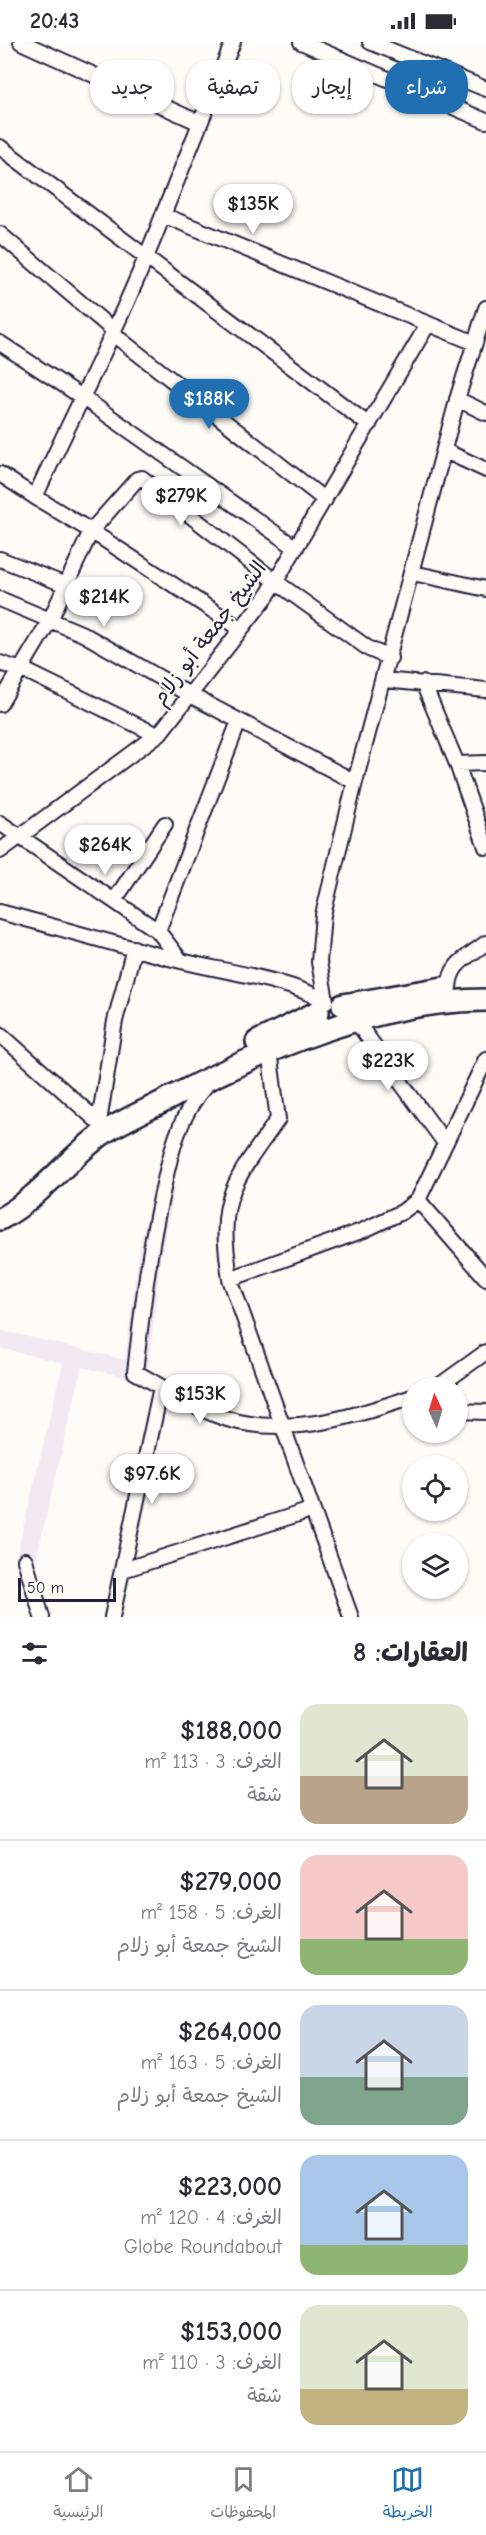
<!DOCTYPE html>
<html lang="ar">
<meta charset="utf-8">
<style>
body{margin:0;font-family:"Comic Neue","Playpen Sans Arabic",sans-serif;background:#f7f7f7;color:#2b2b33;direction:rtl;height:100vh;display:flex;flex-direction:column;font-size:22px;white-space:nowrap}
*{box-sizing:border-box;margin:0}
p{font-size:20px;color:#7c7c81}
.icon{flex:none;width:33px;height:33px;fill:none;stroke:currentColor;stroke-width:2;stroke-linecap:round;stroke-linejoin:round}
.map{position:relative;height:1575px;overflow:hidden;direction:ltr}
.side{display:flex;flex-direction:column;background:#fff;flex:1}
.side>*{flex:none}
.hud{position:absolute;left:18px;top:18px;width:450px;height:54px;direction:rtl;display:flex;gap:12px}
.needle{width:39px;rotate:356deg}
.controls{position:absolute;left:402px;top:1335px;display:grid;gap:12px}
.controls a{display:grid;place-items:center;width:66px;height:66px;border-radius:50%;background:#fff;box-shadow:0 2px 4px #0004;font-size:30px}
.scale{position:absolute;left:18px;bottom:15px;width:98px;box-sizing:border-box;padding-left:6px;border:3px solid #22223b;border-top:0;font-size:16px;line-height:21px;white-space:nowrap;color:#22223b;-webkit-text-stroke:4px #fdfcf7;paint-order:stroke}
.price{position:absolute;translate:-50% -51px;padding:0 14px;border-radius:21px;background:#fff;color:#222;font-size:20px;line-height:39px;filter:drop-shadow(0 2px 3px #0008)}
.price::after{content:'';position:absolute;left:50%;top:36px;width:18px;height:14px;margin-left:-9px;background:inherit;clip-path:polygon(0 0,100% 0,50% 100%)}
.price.current{background:#1f6fb2;color:#fff}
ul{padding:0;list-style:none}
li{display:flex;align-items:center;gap:18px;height:150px;padding:0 18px}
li+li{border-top:2px solid #e1e1e2}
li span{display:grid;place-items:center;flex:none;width:168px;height:120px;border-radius:18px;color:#555}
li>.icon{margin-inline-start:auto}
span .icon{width:72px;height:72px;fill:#fffc;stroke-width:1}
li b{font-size:26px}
h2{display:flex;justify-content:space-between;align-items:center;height:72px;padding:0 18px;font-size:26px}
.tag{padding:0 21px;border-radius:24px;background:#fff;box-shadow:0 2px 4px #0004;font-size:21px;line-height:54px}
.tag.current{background:#1f6fb2;color:#fff}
.status{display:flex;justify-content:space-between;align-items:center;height:42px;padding:0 30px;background:#fff;direction:ltr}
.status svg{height:16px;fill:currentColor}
.dock{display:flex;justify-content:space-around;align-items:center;height:84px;border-top:2px solid #e1e1e2;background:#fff;font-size:16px;color:#7c7c81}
.dock a{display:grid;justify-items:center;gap:3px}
.dock .current{color:#1f6fb2}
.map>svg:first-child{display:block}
.built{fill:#f3e9f2}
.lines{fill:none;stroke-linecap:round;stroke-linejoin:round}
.street-casing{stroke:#22223b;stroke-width:18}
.primary-casing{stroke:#22223b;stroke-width:26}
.street{stroke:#fdfcf7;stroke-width:14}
.primary{stroke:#fdfcf7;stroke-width:21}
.labels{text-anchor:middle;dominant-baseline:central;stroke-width:4.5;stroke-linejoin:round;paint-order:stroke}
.street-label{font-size:21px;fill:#22223b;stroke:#fdfcf7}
</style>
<div class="status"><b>20:43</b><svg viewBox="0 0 49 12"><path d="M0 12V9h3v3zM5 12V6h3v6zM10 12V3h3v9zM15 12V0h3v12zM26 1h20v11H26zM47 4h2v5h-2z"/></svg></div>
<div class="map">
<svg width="486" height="1575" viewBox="0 0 486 1575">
<rect width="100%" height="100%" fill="#fdfcf7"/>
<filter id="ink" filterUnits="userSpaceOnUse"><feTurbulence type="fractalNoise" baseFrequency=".0167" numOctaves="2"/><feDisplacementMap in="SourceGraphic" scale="12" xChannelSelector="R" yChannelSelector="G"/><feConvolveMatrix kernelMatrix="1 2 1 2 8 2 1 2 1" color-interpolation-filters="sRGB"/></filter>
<g filter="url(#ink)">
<path class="built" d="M154,1141l21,5 -14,68 -13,115 23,13 -34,167 -18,-4 32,-157 -18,-11 -51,-12 -47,196 -19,-5 47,-195 -63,-15v-18l125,30 14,-109z"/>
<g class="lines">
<defs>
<path id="street" d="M21,0l179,81
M233,0l-70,173 312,128
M301,0l185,79
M370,0l116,47
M0,105l369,278
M163,173c-37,97 -85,189 -128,282l56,34 150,98
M0,192l114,97
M113,292l212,166
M0,301l82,54 214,151
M457,357l29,14
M445,409l41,19
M0,432l35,23
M0,517l66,26
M413,531l73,16
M0,557l83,35 107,61 165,87
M0,621l30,10 127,62
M384,638l102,10
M423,641l34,81 29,83
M0,662l50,-84 41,-89 46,-52 5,-1 134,104 93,67 21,9
M457,722l29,-1
M0,781l158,108 23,30
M0,809l160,-118 107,-137 161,-272
M114,859l51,-77
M0,870c60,16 121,34 181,49 49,12 101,17 145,40
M158,889l81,-210
M449,946c1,-25 19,-31 37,-45
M326,959l-7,-39 4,-47 32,-133 104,-389 27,-85
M356,979l89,122
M0,992l104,93
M269,1009l9,68c-15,22 -35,46 -45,71 -12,28 -7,60 -3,89l121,338
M207,1042c-30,33 -37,72 -46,114 -13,58 -19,115 -26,174 26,14 53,32 81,43 63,25 135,3 196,-18
M99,1080l16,-101 19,-73
M418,1158l68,78
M230,1237l134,-49 38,-18 16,-12 68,-141
M436,1346l50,-36
M458,1369l28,1
M25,1518l17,57
M123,1528l188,-60
M112,1575l49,-230"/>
<path id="primary" d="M343,963l100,-17
M257,1000l61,-30
M0,1177c41,-22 67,-61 105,-87 22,-14 47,-24 69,-36 94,-48 205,-96 312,-96"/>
</defs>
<use href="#street" class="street-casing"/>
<use href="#primary" class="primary-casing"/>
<use href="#street" class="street"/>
<use href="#primary" class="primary"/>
</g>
</g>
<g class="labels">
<g class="street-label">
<text transform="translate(209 591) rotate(-53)">الشيخ جمعة أبو زلام</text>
</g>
</g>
</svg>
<div class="controls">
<a><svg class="needle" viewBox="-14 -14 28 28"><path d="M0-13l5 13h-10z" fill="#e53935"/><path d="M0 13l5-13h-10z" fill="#7c7c81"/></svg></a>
<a><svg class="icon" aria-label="locate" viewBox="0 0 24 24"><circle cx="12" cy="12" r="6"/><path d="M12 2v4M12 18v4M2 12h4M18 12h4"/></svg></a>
<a><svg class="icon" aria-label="layers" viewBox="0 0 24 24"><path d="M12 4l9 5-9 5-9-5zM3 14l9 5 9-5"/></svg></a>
</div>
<div class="scale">50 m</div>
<b class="price" style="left:253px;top:193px">$135K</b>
<b class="price current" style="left:209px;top:388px">$188K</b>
<b class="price" style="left:181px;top:485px">$279K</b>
<b class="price" style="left:104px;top:586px">$214K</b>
<b class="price" style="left:105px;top:834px">$264K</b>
<b class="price" style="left:388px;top:1050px">$223K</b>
<b class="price" style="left:200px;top:1383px">$153K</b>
<b class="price" style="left:152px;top:1463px">$97.6K</b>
<div class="hud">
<a class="tag current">شراء</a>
<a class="tag">إيجار</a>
<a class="tag">تصفية</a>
<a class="tag">جديد</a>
</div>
</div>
<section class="side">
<h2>العقارات: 8<svg class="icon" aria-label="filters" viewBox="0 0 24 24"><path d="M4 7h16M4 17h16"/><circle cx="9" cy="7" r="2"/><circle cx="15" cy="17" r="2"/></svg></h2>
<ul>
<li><span style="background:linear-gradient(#dfe7d0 60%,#b9a48a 0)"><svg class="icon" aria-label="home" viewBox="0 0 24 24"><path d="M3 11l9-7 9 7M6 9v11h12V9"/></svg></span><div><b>$188,000</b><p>الغرف: 3 · 113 m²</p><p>شقة</p></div></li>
<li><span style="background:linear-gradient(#f6c9c9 70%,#8fb573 0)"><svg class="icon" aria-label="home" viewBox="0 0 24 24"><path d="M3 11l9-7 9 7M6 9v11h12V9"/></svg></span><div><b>$279,000</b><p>الغرف: 5 · 158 m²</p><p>الشيخ جمعة أبو زلام</p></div></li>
<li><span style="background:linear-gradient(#c9d6e8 60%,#7fa58c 0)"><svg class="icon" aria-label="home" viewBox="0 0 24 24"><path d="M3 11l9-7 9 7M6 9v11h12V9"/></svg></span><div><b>$264,000</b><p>الغرف: 5 · 163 m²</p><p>الشيخ جمعة أبو زلام</p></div></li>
<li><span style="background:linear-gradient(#a9c7e8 75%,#8fb573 0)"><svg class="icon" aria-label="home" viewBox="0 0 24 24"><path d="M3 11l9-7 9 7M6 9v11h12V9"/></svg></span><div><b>$223,000</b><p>الغرف: 4 · 120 m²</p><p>Globe Roundabout</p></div></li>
<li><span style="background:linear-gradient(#dfe7d0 70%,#c2b280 0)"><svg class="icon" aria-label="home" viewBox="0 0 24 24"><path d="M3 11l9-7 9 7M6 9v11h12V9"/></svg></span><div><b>$153,000</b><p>الغرف: 3 · 110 m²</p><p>شقة</p></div></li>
</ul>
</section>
<nav class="dock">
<a class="current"><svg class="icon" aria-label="map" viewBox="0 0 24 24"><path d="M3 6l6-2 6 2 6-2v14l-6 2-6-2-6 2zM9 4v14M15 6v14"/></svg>الخريطة</a>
<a><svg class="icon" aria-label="saved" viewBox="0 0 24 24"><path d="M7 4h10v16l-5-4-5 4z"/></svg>المحفوظات</a>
<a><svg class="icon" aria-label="home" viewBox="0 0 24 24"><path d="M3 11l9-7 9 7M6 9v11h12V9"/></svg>الرئيسية</a>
</nav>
